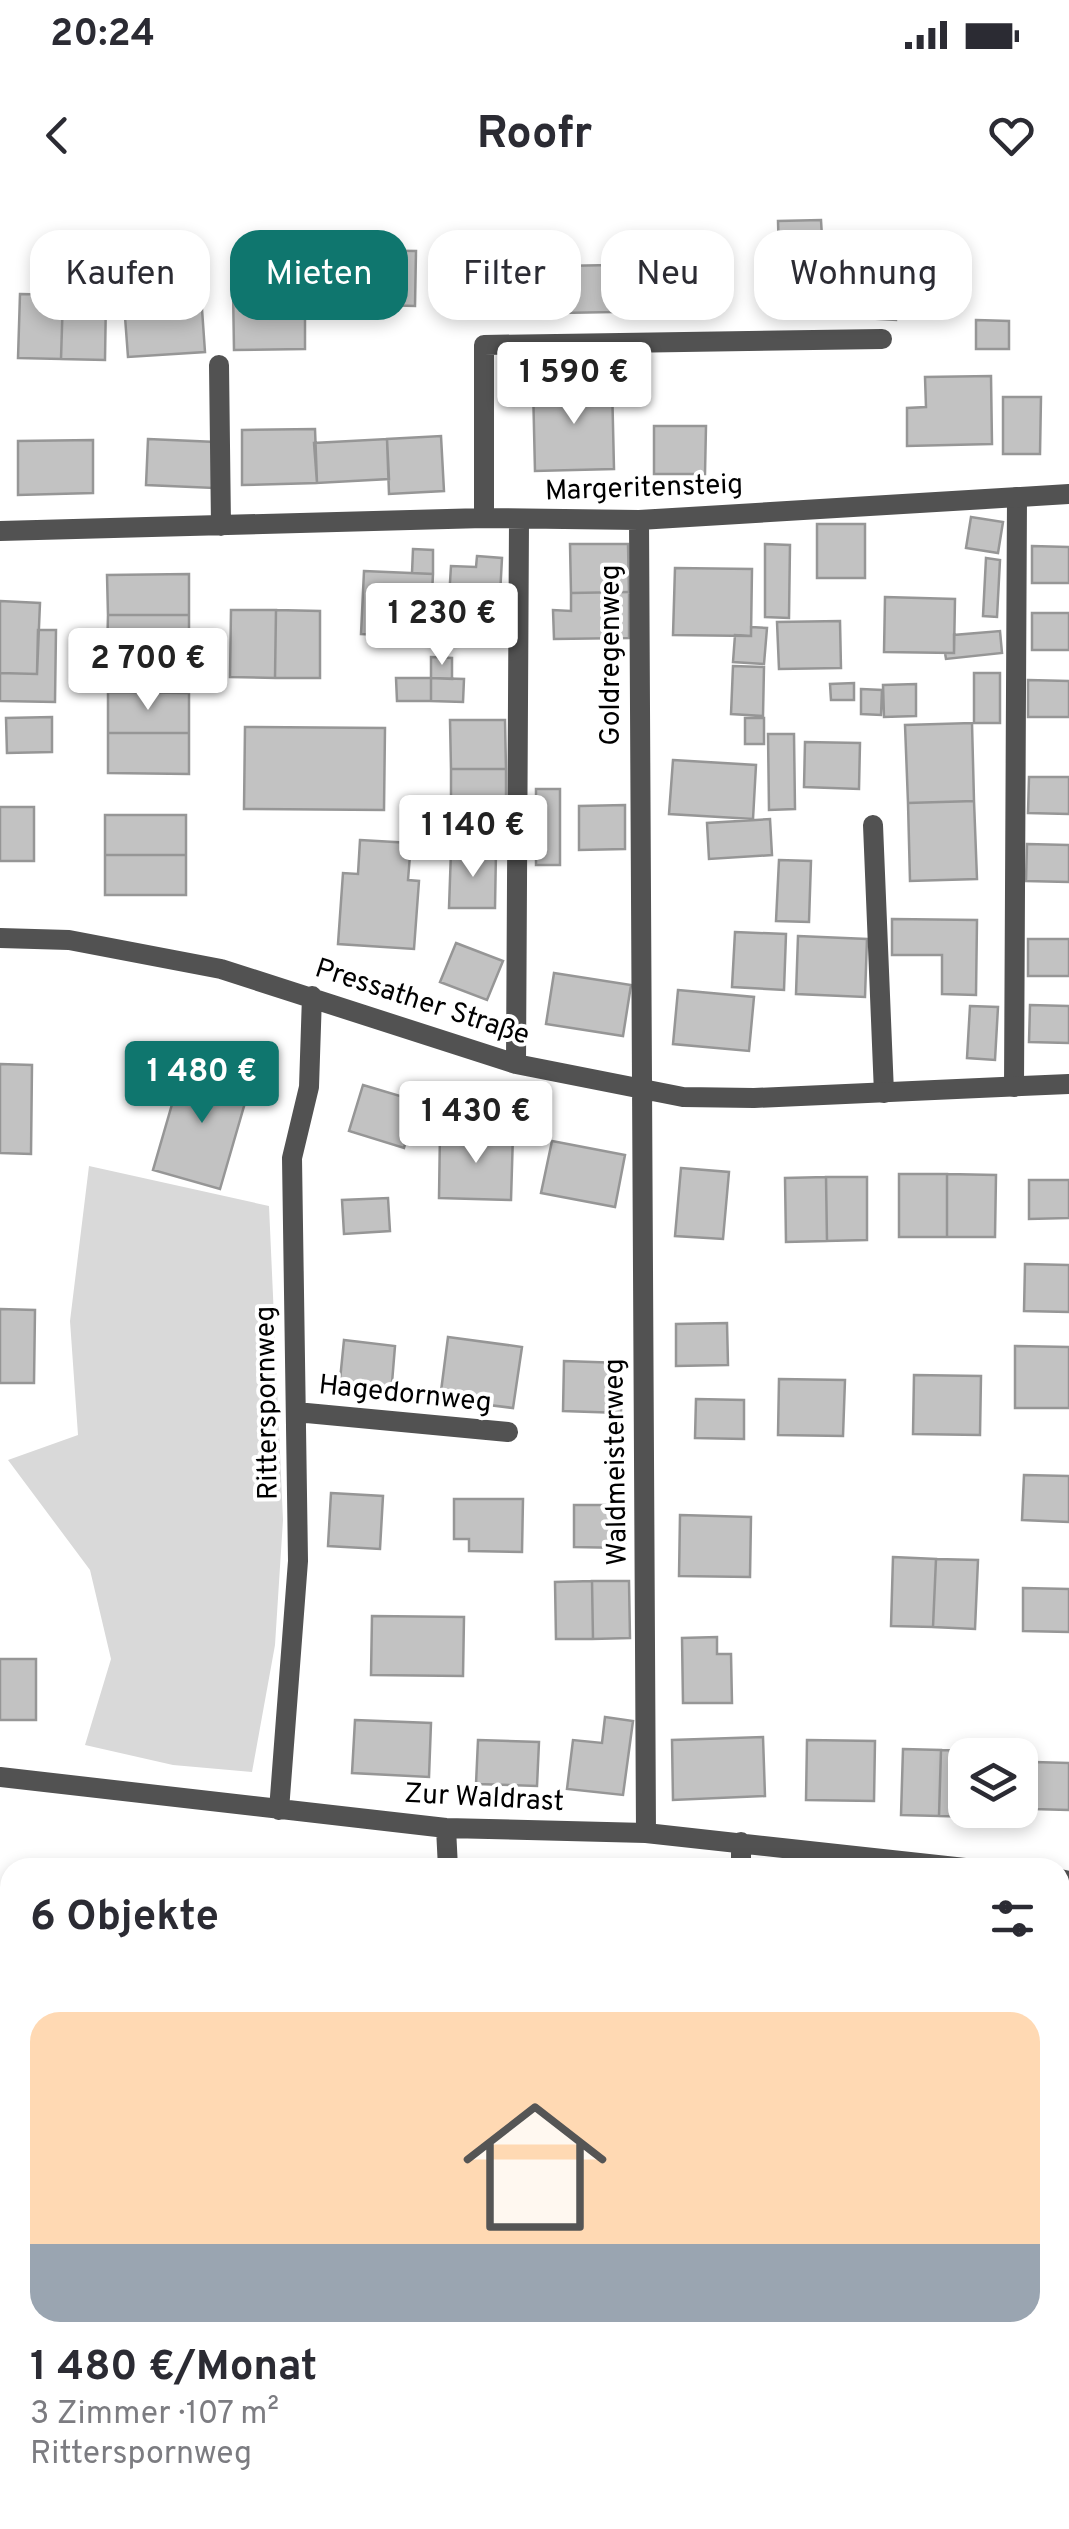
<!DOCTYPE html>
<html lang="de">
<meta charset="utf-8">
<style>
body{margin:0;font-family:Overpass,sans-serif;background:#f7f7f7;color:#2b2b33;height:100vh;display:flex;flex-direction:column;font-size:38px;white-space:nowrap}
*{box-sizing:border-box;margin:0}
p{font-size:32px;color:#7c7c81}
.icon{flex:none;width:55px;height:55px;fill:none;stroke:currentColor;stroke-width:2;stroke-linecap:round;stroke-linejoin:round}
.map{position:relative;flex:1;overflow:hidden}
.details{position:absolute;left:0px;top:1658px;width:1070px;height:672px;display:flex;flex-direction:column;background:#fff;border-radius:30px 30px 0 0;box-shadow:0 5px 15px #0003}
.details>*{flex:none}
.top-card{position:absolute;left:30px;top:30px;width:1010px;height:90px;display:flex;gap:20px}
.fabs{position:absolute;left:948px;top:1538px;display:grid;gap:20px}
.fabs a{display:grid;place-items:center;width:90px;height:90px;border-radius:20px;background:#fff;box-shadow:0 5px 15px #0003;font-size:50px}
.price{position:absolute;translate:-50% -85px;padding:0 22px;border-radius:10px;background:#fff;color:#222;font-size:32px;line-height:65px;filter:drop-shadow(0 2px 5px #0008)}
.price::after{content:'';position:absolute;left:50%;top:60px;width:30px;height:22px;margin-left:-15px;background:inherit;clip-path:polygon(0 0,100% 0,50% 100%)}
.price.active{background:#0f766e;color:#fff}
ul{padding:0;list-style:none}
li{display:grid;align-content:center;gap:20px;height:530px;padding:0 30px}
li+li{border-top:2px solid #e1e1e2}
li span{display:grid;place-items:center;height:310px;border-radius:30px;color:#555}
li>.icon{margin-inline-start:auto}
span .icon{width:180px;height:180px;fill:#fffc;stroke-width:1}
li b{font-size:42px}
h2{display:flex;justify-content:space-between;align-items:center;height:120px;padding:0 30px;font-size:42px}
.pill{padding:0 35px;border-radius:30px;background:#fff;box-shadow:0 5px 15px #0003;font-size:35px;line-height:90px}
.pill.active{background:#0f766e;color:#fff}
.status{display:flex;justify-content:space-between;align-items:center;height:70px;padding:0 50px;background:#fff;direction:ltr}
.status svg{height:28px;fill:currentColor}
header{display:flex;justify-content:space-between;align-items:center;height:130px;padding:0 30px;background:#fff;font-size:45px;font-weight:700}
.map>svg:first-child{display:block}
.green{fill:#d9d9d9}
.building{fill:#c2c2c2;stroke:#969696;stroke-width:2.5}
.lines{fill:none;stroke-linecap:round;stroke-linejoin:round}
.lane{stroke:#525252;stroke-width:20}
.street{stroke:#525252;stroke-width:20}
.labels{text-anchor:middle;dominant-baseline:central;stroke-width:8;stroke-linejoin:round;paint-order:stroke}
.street-label{font-size:28px;fill:#000;stroke:#fff}
</style>
<div class="status"><b>20:24</b><svg viewBox="0 0 49 12"><path d="M0 12V9h3v3zM5 12V6h3v6zM10 12V3h3v9zM15 12V0h3v12zM26 1h20v11H26zM47 4h2v5h-2z"/></svg></div>
<header><svg class="icon" aria-label="back" viewBox="0 0 24 24"><path d="M15 5l-7 7 7 7"/></svg>Roofr<svg class="icon" aria-label="heart" viewBox="0 0 24 24"><path d="M12 20l-8-8c-3-5 5-10 8-4 3-6 11-1 8 4z"/></svg></header>
<div class="map">
<svg width="1069" height="2329" viewBox="0 0 1069 2329">
<rect width="100%" height="100%" fill="#fff"/>
<path class="green" d="M89,966l180,40 14,314 -8,125 -23,127 -79,-7 -88,-20 26,-86 -21,-89 -82,-110 70,-25 -8,-114z"/>
<path class="building" d="M821,20l2,34 -44,2 -1,-35z
M508,41l1,53 -56,1 -1,-52z
M722,43l1,49 -43,1 -1,-49z
M679,44l1,49 -43,1 -1,-48z
M340,50l76,1 -1,55 -77,-2z
M612,65l1,47 -53,1 -1,-47z
M830,65l68,3 -2,52 -68,-4z
M176,86l2,25 24,-2 3,43 -77,5 -5,-67z
M233,88h72v61l-71,1z
M20,94l43,1 -2,64 -43,-1z
M63,95l43,1 -1,64 -44,-1z
M976,120l33,1v28h-33z
M991,176l1,68 -85,2v-38l19,-1 -1,-30z
M612,183l2,86 -79,2 -2,-85z
M1003,197h38l-1,57h-37z
M654,226h52l-1,48h-51z
M315,229l2,54 -75,2v-55z
M441,236l3,55 -55,3 -2,-55z
M148,239l68,3 -2,46 -68,-3z
M387,239l2,40 -72,4 -3,-40z
M93,240v53l-75,2v-54z
M971,317l32,5 -5,31 -32,-5z
M817,324h48v54h-48z
M570,344h58l1,48 -58,1z
M765,344l25,1 -1,73 -24,-1z
M1032,346l37,1v36h-37z
M413,349l20,1v24l-21,-1z
M477,356l25,2 -4,76 -51,-3 4,-65 25,1z
M986,358l14,2 -3,57 -14,-1z
M675,368l77,1 -1,67 -78,-1z
M364,371l69,3 -3,63 -69,-3z
M189,374v41h-81l-1,-40z
M629,392v46l-75,1 -1,-29 18,1v-18z
M885,397l70,2 -1,54 -70,-1z
M0,401l40,2 -3,71 -37,-1z
M231,410h45l-1,68 -45,-1z
M276,410l44,1v67h-45z
M1032,413h37v37h-37z
M108,415h81v41l-82,-1z
M840,421l1,47 -62,1 -2,-47z
M751,427l16,1 -3,36 -31,-2 2,-27 16,1z
M38,430h18l-1,72 -55,-1v-28l37,1z
M1000,431l2,22 -56,6 -1,-6h9v-18z
M431,457l21,1v21l-21,-1z
M733,466l31,1 -1,49 -32,-2z
M974,473h26v50h-26z
M396,478h35v23h-34z
M431,478l33,1 -1,23 -32,-1z
M1028,480l41,1v36h-41z
M854,483v17h-23l-1,-16z
M916,484v32l-32,1 -1,-32z
M861,489l21,1 -1,25 -20,-1z
M108,492l81,1v40h-81z
M52,517v35l-45,1 -1,-35z
M745,518h19v26h-19z
M450,520h55l1,49h-55z
M972,523l2,78 -66,2 -3,-78z
M245,527l140,1 -1,82 -140,-1z
M108,533h81v41l-81,-1z
M768,534h26l1,75 -26,1z
M805,542l55,1 -1,46 -55,-2z
M673,560l83,5 -3,54 -84,-5z
M451,569h55v49h-55z
M1029,577h40v37l-41,-1z
M536,589h24v76h-24z
M974,601l3,78 -67,2 -2,-78z
M625,605v44l-46,1v-44z
M0,607h34v54h-34z
M105,615h81v40h-81z
M770,619l2,36 -63,4 -2,-36z
M360,640l51,3 -3,37 11,1 -5,68 -76,-5 5,-71 15,1z
M1027,644l42,1v37l-43,-1z
M451,651h45l-1,57h-46z
M105,655h81v40h-81z
M779,660l32,1 -2,61 -33,-1z
M892,719l85,1 -1,75 -34,-1v-39h-50z
M735,732l51,2 -2,56 -52,-3z
M798,736l69,3 -2,58 -69,-3z
M1028,739h41v37h-41z
M456,743l47,18 -16,39 -47,-18z
M554,773l77,12 -8,51 -77,-12z
M678,790l76,7 -5,54 -76,-7z
M1030,805l39,1v37l-40,-1z
M970,806l28,1 -3,53 -28,-2z
M184,863l67,19 -31,107 -67,-19z
M0,864l32,1 -1,89 -31,-1z
M363,885l54,16 -13,47 -55,-17z
M440,932l73,2 -2,66 -72,-2z
M552,941l73,14 -10,52 -74,-14z
M681,968l48,4 -6,67 -48,-3z
M899,974h48v63h-48z
M947,974l49,1 -1,62h-48z
M826,977h41v63l-40,1z
M826,977l1,64 -41,1 -1,-64z
M1029,980h40v38l-40,1z
M388,998l2,33 -46,3 -2,-34z
M1025,1064l44,1v47l-45,-1z
M0,1109l35,1 -1,73h-34z
M727,1123l1,42 -52,1v-42z
M448,1137l74,10 -9,61 -73,-9z
M344,1140l51,6 -4,49 -52,-5z
M1015,1146l54,1v61h-54z
M564,1161l58,2 -1,50 -58,-2z
M914,1175l67,1 -1,59 -67,-1z
M779,1179l66,1 -2,56 -65,-1z
M696,1199l48,1v39l-49,-1z
M1024,1275l45,1v46l-47,-2z
M331,1293l52,3 -3,53 -52,-3z
M454,1299h69l-1,53 -53,-1v-12h-15z
M574,1305h51v43l-51,-1z
M680,1315l71,2 -1,60 -71,-1z
M893,1357l43,2 -3,68 -42,-1z
M936,1359l42,1 -3,69 -42,-2z
M592,1381h37l1,57 -37,1z
M592,1381l1,58h-37l-1,-57z
M1023,1388l46,1v43l-46,-1z
M372,1416l92,1 -1,59 -92,-1z
M717,1437v17h14l1,49h-49l-1,-65z
M0,1459h36v61h-36z
M605,1517l28,4 -10,74 -56,-6 6,-49 29,3z
M355,1520l76,3 -2,54 -77,-4z
M763,1537l2,59 -92,4 -1,-60z
M478,1540l61,2 -2,44 -61,-2z
M807,1540l68,1 -1,60 -68,-1z
M903,1549l38,1 -2,66 -38,-1z
M941,1550l38,1v4h-14v55h13v7l-39,-1z
M1034,1562l35,1v47l-36,-1z
M0,1858h10v138h-7l-3,-7z
M1060,1930h9v64h-9z
M1060,2158h9v67h-9z
M553,2320h43v9h-43z"/>
<g class="lines">
<path class="lane" d="M873,625l11,268
M1014,887l3,-590"/>
<path class="street" d="M219,165l2,161
M484,318v-173l398,-6
M639,320l7,1313
M0,331l484,-13 155,2 430,-26
M0,738l69,2 152,29 295,95 167,33 71,1 315,-14
M516,864l3,-544
M296,1212l212,20
M0,1577l446,51 200,5 319,35
M279,1610l19,-249 -6,-403 17,-71 3,-91
M446,1628l2,40
M741,1642v26
M1060,1679l9,2
M1003,2320v9
M447,2329v-9
M734,2329v-9"/>
</g>
<g class="labels">
<g class="street-label">
<text transform="translate(644 289) rotate(-2)">Margeritensteig</text>
<text transform="translate(612 455) rotate(-90)">Goldregenweg</text>
<text transform="translate(422 803) rotate(18)">Pressather Straße</text>
<text transform="translate(405 1195) rotate(6)">Hagedornweg</text>
<text transform="translate(268 1203) rotate(-91)">Ritterspornweg</text>
<text transform="translate(617 1262) rotate(-91)">Waldmeisterweg</text>
<text transform="translate(484 1599) rotate(3)">Zur Waldrast</text>
</g>
</g>
</svg>
<div class="fabs">
<a><svg class="icon" aria-label="layers" viewBox="0 0 24 24"><path d="M12 4l9 5-9 5-9-5zM3 14l9 5 9-5"/></svg></a>
</div>
<b class="price" style="left:574px;top:227px">1 590 €</b>
<b class="price" style="left:442px;top:468px">1 230 €</b>
<b class="price" style="left:148px;top:513px">2 700 €</b>
<b class="price" style="left:473px;top:680px">1 140 €</b>
<b class="price active" style="left:202px;top:926px">1 480 €</b>
<b class="price" style="left:476px;top:966px">1 430 €</b>
<div class="top-card">
<a class="pill">Kaufen</a>
<a class="pill active">Mieten</a>
<a class="pill">Filter</a>
<a class="pill">Neu</a>
<a class="pill">Wohnung</a>
</div>
<section class="details">
<h2>6 Objekte<svg class="icon" aria-label="filters" viewBox="0 0 24 24"><path d="M4 7h16M4 17h16"/><circle cx="9" cy="7" r="2"/><circle cx="15" cy="17" r="2"/></svg></h2>
<ul>
<li><span style="background:linear-gradient(#ffd9b3 75%,#9aa5b1 0)"><svg class="icon" aria-label="home" viewBox="0 0 24 24"><path d="M3 11l9-7 9 7M6 9v11h12V9"/></svg></span><div><b>1 480 €/Monat</b><p>3 Zimmer · 107 m²</p><p>Ritterspornweg</p></div></li>
</ul>
</section>
</div>
